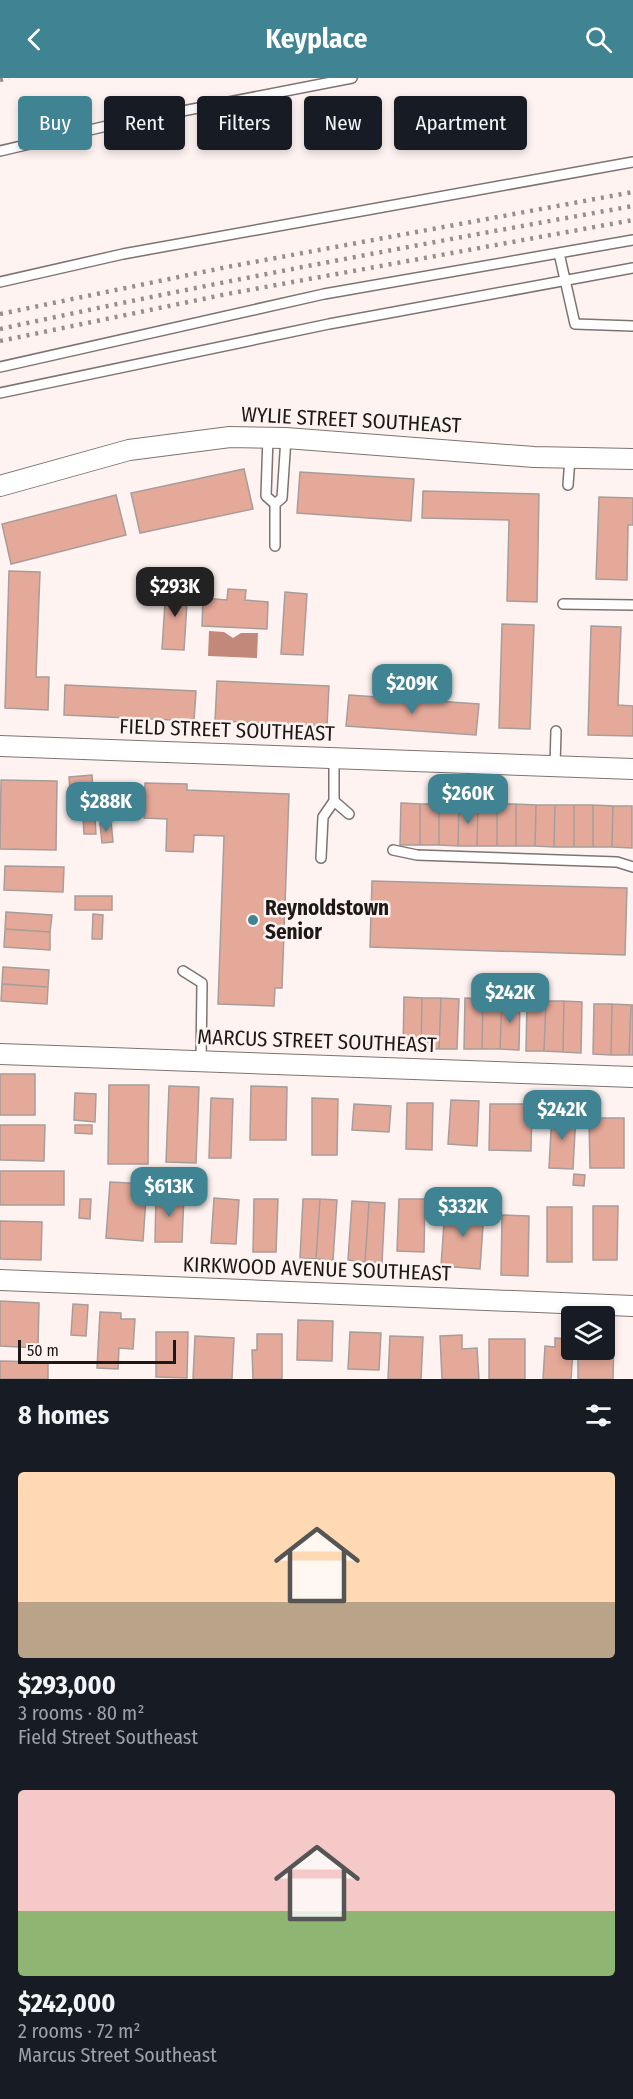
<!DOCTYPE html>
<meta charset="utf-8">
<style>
body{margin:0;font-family:"Fira Sans Condensed",sans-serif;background:#242831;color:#f1f3f6;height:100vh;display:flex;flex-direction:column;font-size:22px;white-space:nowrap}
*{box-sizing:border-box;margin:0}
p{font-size:20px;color:#9ea1a6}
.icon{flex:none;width:33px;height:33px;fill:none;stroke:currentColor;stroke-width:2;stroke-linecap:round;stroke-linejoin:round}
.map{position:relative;height:1301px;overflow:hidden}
.panel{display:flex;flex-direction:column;background:#171b24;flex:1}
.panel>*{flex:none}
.guide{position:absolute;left:18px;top:18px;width:597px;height:54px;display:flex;gap:12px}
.controls{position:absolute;left:561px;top:1228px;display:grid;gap:12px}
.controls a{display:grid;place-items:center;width:54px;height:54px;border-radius:6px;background:#171b24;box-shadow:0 3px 9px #0003;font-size:30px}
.scale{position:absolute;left:18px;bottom:15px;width:158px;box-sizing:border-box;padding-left:6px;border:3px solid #1d1918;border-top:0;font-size:16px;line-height:21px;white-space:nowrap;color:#1d1918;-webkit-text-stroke:4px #fef3f0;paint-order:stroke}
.price{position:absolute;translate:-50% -51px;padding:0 14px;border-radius:12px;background:#408393;color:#fff;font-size:20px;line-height:39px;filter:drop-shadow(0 2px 3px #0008)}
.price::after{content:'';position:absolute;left:50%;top:36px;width:18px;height:14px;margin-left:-9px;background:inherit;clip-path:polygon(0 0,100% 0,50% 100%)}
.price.current{background:#222;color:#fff}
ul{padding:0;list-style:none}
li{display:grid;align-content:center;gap:12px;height:318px;padding:0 18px}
li span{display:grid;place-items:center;height:186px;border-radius:6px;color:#555}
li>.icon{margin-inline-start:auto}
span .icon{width:108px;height:108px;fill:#fffc;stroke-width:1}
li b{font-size:26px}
h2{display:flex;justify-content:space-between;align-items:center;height:72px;padding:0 18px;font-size:26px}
.pill{padding:0 21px;border-radius:6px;background:#171b24;box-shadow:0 3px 9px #0003;font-size:21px;line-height:54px}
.pill.current{background:#408393;color:#fff}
header{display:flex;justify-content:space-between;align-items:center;height:78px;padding:0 18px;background:#408393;color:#fff;font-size:27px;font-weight:700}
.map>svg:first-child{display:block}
.water{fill:#c2897b}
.building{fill:#e4a999;stroke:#a79d9a;stroke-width:1.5}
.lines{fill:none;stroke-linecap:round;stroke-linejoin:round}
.service-casing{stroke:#7d7471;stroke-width:12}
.minor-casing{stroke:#7d7471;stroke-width:22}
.service{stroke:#fff;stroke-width:9}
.minor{stroke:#fff;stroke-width:20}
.rail{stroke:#968f8d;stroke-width:4.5;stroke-dasharray:3 6;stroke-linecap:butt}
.poi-dot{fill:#408393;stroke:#fef3f0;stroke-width:2}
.labels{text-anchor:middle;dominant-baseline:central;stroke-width:5;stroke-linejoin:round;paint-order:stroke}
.street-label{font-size:21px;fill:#1d1918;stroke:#fef3f0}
.poi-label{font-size:21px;font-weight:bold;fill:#1d1918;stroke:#fef3f0;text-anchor:start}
</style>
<header><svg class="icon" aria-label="back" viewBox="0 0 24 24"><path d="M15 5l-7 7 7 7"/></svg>Keyplace<svg class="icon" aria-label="search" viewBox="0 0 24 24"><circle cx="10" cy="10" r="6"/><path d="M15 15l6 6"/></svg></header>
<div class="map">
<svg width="633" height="1301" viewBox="0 0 633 1301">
<rect width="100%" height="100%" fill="#fef3f0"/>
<path class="water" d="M209,553l15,1 9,6 8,-5h17l-1,25 -49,-2z"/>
<path class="building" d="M244,391l9,40 -113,24 -9,-40z
M300,394l114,7 -3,42 -114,-8z
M423,413l116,3 -2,108 -30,-1 2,-81 -87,-2z
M116,417l10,40 -115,29 -9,-40z
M599,419l34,1v27h-5l-1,55 -31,-1z
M9,493l31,1 -4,105h13l-1,33 -43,-2z
M166,509l22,1 -4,62 -22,-1z
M228,511l18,1 -1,10 23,2 -1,27 -65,-3 1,-28 24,2z
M285,514l22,2 -4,61 -22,-1z
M502,546l32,1 -4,104 -31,-1z
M591,548l30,1 -3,78 15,1v30l-45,-1z
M217,603l112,5 -2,40 -112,-5z
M65,607l131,6 -2,30 -130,-6z
M349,617l130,9 -3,31 -130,-9z
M92,697l4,59h-12l-1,-16 -11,1 -3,-42z
M1,702l56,1 -1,69 -56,-1z
M145,705l42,1v6l102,4 -7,194h-7l-1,18 -56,-2 6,-168 -30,-1 -1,17 -27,-1 1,-32 -23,-1z
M401,725l19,1v41h-20z
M420,726h19v41h-19z
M439,726h20l-1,42 -19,-1z
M459,726h19l-1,42h-19z
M478,726h19v42h-20z
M497,726h19v42h-19z
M516,726l20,1 -1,41h-19z
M536,727h19l-1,42 -19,-1z
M555,727h19v42h-20z
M574,727h19v42h-19z
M593,727l20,1 -1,41h-19z
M613,728h19v42l-20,-1z
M111,744l2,20 -11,1 -2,-20z
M5,788l59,1 -1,25 -59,-2z
M372,803l255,7 -2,67 -255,-8z
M75,818h37v14h-37z
M6,834l46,3 -2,17 -45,-3z
M93,836l10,1 -1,24h-10z
M5,851l45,3v18l-46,-3z
M3,889l46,3 -1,17 -46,-3z
M2,906l46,3 -1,17 -46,-3z
M404,919l18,1 -1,50h-18z
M422,920h19l-2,51 -18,-1z
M441,920l18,1 -2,50h-18z
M465,920l18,1 -1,50h-18z
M483,921h19l-2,50h-18z
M502,921h18l-1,51 -19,-1z
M527,922l19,1 -2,50h-18z
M546,923h18l-1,51 -19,-1z
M564,923l18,1 -1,51 -18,-1z
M594,926h18l-1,51 -18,-1z
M612,926l19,1 -2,50h-18z
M631,927h2v50h-4z
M0,996h35v41h-35z
M109,1007h40l-1,79h-40z
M169,1008l30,1 -3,76 -30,-1z
M251,1008l36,1 -1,53h-36z
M75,1015l21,1 -1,28 -21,-2z
M211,1020l22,1 -2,59h-22z
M312,1020l26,1 -1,56h-25z
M451,1022l28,1 -2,45 -29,-2z
M407,1025h26l-1,47 -26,-1z
M354,1026l37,2 -2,26 -37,-2z
M490,1026h42l-1,47 -42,-1z
M552,1034l24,2 -3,55 -24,-1z
M589,1040h35v50h-34z
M0,1047h45l-1,36 -44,-1z
M75,1047h17v9l-17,-1z
M0,1093h64v34h-64z
M574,1096l11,1 -1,11 -11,-1z
M110,1104l37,2 -4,57 -37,-3z
M156,1116l28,1 -2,47h-27z
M214,1120l25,2 -3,44 -25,-1z
M80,1121h11l-1,20 -11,-1z
M254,1121h24l-2,53h-23z
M303,1121h17l-4,60 -16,-1z
M320,1121l17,1 -4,60 -17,-1z
M399,1121h26l-1,53 -27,-1z
M352,1123l17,1 -4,60 -17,-2z
M369,1124l16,1 -3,60 -17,-1z
M593,1128h25l-1,54h-24z
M547,1129h25v55h-25z
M445,1130l39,3 -4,58 -39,-3z
M502,1137l27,1 -1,60 -27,-1z
M0,1143l42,1 -1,38 -41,-1z
M0,1223l39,2 -1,45 -38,-2z
M73,1226l15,1 -2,31 -15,-1z
M100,1234l21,1v6h14l-2,30 -14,-1 -1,21 -21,-1z
M298,1242l35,1 -1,40 -35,-1z
M156,1254h32l-1,46 -31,-1z
M350,1254l31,1 -2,37 -31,-1z
M257,1256h25v45h-29l-1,-29h5z
M462,1257v14l15,-1 2,31h-37l-2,-43z
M195,1258l39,2 -2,41h-39z
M390,1258l33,1 -2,42h-33z
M604,1259h10l-1,42h-35v-29h26z
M555,1260l17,1 1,11 -2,29h-28l2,-33 10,1z
M489,1261h36v40h-36z
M0,1283l48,1v17h-48z"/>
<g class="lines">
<defs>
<path id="service" d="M0,73l111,-26 241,-47
M559,175l16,71 58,2
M0,204l123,-28 510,-92
M0,289l324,-73 309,-54
M0,315l329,-69 304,-56
M268,359l-2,59 9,8
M568,407l2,-27
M275,468v-42l7,-6 4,-60
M563,526l70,1
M555,688l1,-35
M334,723l15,13
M393,772l24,5 200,7 16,5
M321,780l2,-41 11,-16v-43
M183,893l19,12 -1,78"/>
<path id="minor" d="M0,408l129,-36 101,-13 56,1 248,19 99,2
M0,668l633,23
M0,976l633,23
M0,1202l633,26"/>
</defs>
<use href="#service" class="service-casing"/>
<use href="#minor" class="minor-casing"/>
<use href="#service" class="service"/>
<use href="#minor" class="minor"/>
<path class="rail" d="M0,2l9,-2
M0,236l227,-47 406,-75
M0,251c210,-46 421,-85 633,-123
M0,263l227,-47 406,-74"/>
</g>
<circle class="poi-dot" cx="253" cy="842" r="6"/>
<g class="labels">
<g class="street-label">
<text transform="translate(351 342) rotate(3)">WYLIE STREET SOUTHEAST</text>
<text transform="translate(227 652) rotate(2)">FIELD STREET SOUTHEAST</text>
<text transform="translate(317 963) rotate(2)">MARCUS STREET SOUTHEAST</text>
<text transform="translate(317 1191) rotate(2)">KIRKWOOD AVENUE SOUTHEAST</text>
</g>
<g class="poi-label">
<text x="265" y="830">Reynoldstown<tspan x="265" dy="24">Senior</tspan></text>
</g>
</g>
</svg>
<div class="controls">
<a><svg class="icon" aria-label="layers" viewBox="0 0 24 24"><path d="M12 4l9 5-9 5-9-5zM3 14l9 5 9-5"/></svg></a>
</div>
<div class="scale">50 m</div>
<b class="price current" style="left:175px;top:540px">$293K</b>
<b class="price" style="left:412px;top:637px">$209K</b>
<b class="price" style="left:468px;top:747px">$260K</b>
<b class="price" style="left:106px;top:755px">$288K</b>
<b class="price" style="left:510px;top:946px">$242K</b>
<b class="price" style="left:562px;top:1063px">$242K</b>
<b class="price" style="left:169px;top:1140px">$613K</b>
<b class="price" style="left:463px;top:1160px">$332K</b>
<div class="guide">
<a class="pill current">Buy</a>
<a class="pill">Rent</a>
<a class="pill">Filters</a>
<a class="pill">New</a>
<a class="pill">Apartment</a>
</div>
</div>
<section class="panel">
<h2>8 homes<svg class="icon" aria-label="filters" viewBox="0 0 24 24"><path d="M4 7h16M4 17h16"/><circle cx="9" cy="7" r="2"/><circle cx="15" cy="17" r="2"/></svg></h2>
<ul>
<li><span style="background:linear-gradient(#ffd9b3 70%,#b9a48a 0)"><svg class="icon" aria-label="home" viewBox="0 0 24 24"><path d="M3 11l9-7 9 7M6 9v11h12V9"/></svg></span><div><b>$293,000</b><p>3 rooms · 80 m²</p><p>Field Street Southeast</p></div></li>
<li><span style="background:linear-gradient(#f6c9c9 65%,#8fb573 0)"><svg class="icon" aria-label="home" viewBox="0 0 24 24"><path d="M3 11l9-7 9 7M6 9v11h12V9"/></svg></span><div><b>$242,000</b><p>2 rooms · 72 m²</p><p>Marcus Street Southeast</p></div></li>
</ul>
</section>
